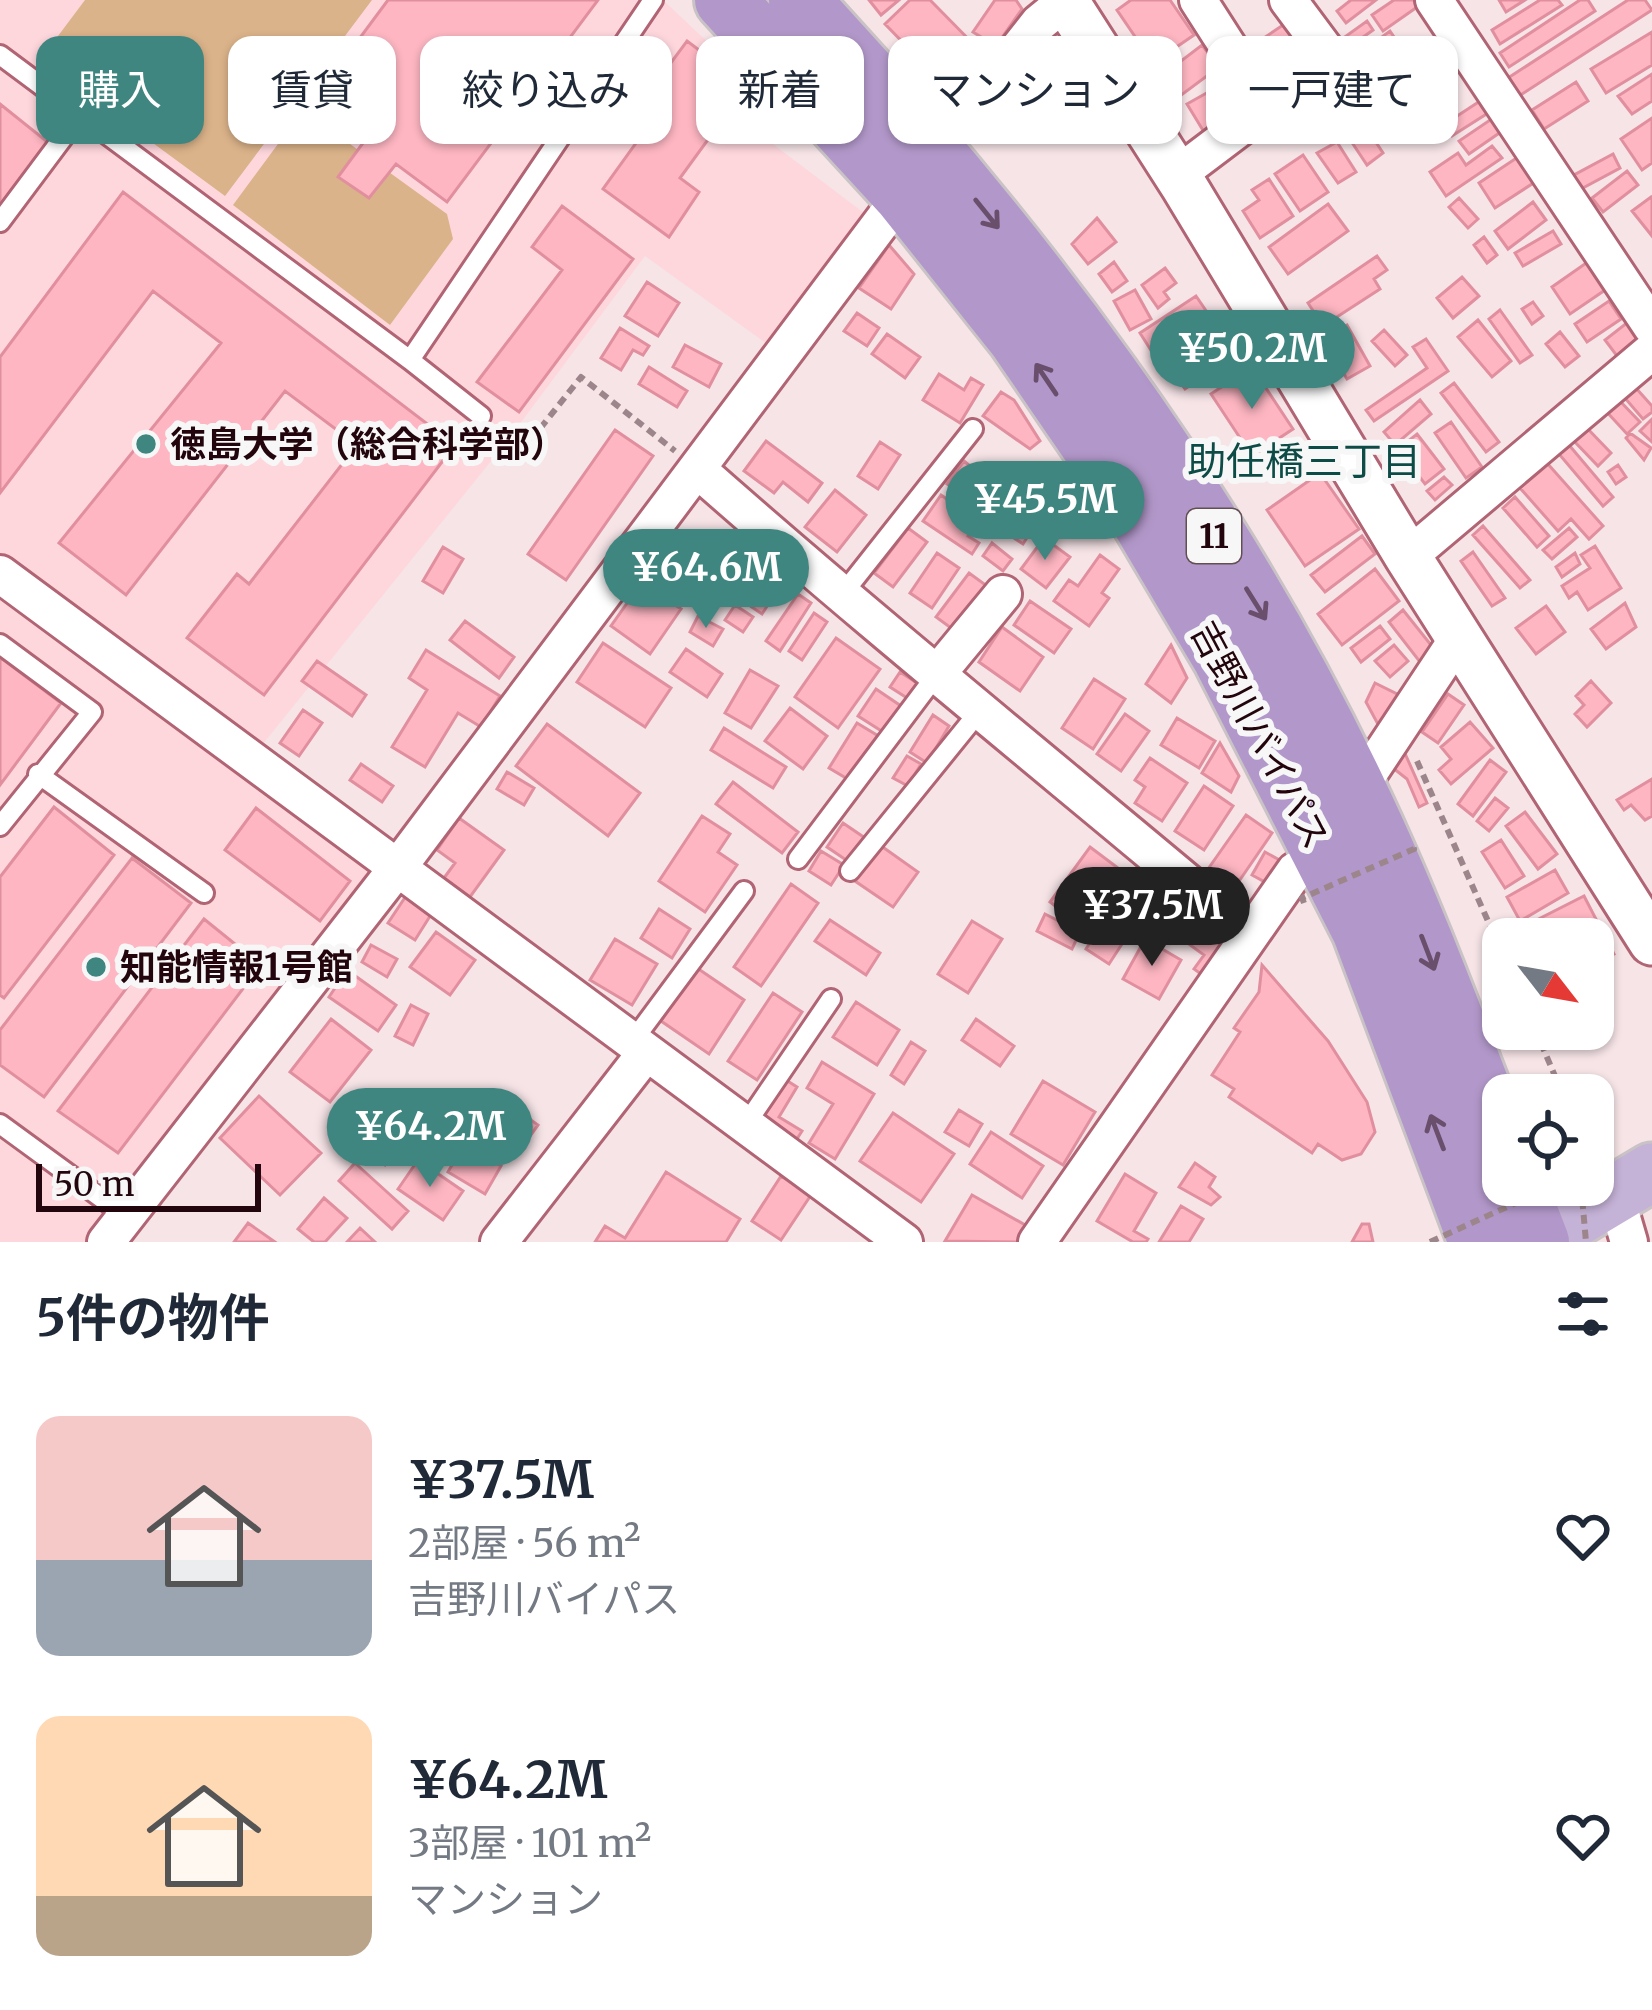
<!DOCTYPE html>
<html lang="ja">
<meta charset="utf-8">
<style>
body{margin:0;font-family:Merriweather,"Noto Sans JP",serif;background:#f2f2f3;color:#1f2937;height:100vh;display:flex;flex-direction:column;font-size:45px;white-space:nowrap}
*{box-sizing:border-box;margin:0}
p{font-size:39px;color:#747a83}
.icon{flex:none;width:66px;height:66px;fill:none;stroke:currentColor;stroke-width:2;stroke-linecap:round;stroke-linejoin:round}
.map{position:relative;height:1242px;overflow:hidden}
.panel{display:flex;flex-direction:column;background:#fff;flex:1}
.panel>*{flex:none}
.hud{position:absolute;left:36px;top:36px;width:1581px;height:108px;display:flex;gap:24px}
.needle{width:78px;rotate:121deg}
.buttons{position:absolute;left:1482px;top:918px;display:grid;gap:24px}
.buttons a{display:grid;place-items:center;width:132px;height:132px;border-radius:24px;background:#fff;box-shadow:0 3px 9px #0004;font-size:60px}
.scale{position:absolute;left:36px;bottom:30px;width:225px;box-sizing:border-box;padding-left:12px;border:6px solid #23060d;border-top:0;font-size:33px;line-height:42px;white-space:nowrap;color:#23060d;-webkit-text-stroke:9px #f7f7f7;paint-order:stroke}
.price{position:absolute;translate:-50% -102px;padding:0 27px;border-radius:42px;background:#3f8680;color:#fff;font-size:39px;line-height:78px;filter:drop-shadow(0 3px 6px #0008)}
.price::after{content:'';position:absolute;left:50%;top:72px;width:36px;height:27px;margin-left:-18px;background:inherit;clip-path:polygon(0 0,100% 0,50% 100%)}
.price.selected{background:#222;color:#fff}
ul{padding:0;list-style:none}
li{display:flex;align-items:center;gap:36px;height:300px;padding:0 36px}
li span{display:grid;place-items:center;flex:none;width:336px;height:240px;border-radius:24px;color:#555}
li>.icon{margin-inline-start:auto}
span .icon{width:144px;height:144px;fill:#fffc;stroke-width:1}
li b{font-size:51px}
h2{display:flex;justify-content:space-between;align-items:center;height:144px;padding:0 36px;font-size:51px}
.tag{padding:0 42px;border-radius:24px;background:#fff;box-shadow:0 3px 9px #0004;font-size:42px;line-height:108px}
.tag.selected{background:#3f8680;color:#fff}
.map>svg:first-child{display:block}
.built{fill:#fed7dd}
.green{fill:#dbb38a}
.building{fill:#fdb6c2;stroke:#e18f9e;stroke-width:3}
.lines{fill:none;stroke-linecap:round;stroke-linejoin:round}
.service-casing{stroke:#b16473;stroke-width:24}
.minor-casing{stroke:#b16473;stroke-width:42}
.tertiary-casing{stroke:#b16473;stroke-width:51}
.primary-casing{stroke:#cac3c5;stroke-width:63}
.trunk-casing{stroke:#cac3c5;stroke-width:66}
.path{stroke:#9d868b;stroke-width:6;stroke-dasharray:9 6;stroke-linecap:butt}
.service{stroke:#fff;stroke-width:18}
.minor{stroke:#fff;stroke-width:36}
.tertiary{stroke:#fff;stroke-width:45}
.primary{stroke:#c5b2d7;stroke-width:57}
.trunk{stroke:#b298ca;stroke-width:60}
.path-bridge{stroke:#9d868b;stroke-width:6;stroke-dasharray:9 6;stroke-linecap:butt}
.oneway{stroke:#6a4f6c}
.poi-dot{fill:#3f8680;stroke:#f7f7f7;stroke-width:4.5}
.labels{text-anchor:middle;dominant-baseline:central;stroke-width:12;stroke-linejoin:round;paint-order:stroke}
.shield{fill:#f7f7f7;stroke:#634e53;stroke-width:3}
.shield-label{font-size:33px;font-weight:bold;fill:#23060d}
.poi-label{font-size:36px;font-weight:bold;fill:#23060d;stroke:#f7f7f7;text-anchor:start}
.street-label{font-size:36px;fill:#23060d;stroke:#f7f7f7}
.neighbourhood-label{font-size:39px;fill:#0d4b47;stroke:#f7f7f7}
</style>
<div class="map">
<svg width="1652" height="1242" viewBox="0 0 1652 1242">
<rect width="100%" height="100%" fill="#f6e4e7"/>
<path class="built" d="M0,0h663l104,98 -18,28 123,93 -98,130 -129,-93 -141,189 -258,320 137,102 -286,375h-97z"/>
<path class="green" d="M85,0h287l-147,196 -185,-136z
M303,110l144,104 6,25 -63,86 -157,-120z"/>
<path class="building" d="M388,0h210l-151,202 -51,-38 -27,34 -31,-21 25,-34 -53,-38z
M869,0h30l-18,15z
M910,0h20l60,61 -35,35 -70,-72z
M995,0h21l6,9 -26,37 -23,-14z
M1131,0h39l24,35 -41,28 -36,-53z
M1351,0h25l-30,23 -9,-12z
M1394,0h23l3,5 -37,26 -11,-16z
M1499,0h26l-19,12z
M1540,0h18l4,5 -62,39 -8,-14z
M1580,0h8l7,11 -86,56 -9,-14z
M1628,0h17l7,10 -133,86 -11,-18z
M1289,21l22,33 -47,31 -21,-33z
M1367,21l6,9 -31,22 -7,-8z
M1390,31l46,68 -39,27 -46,-67z
M1652,32v33l-46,28 -15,-24z
M687,41l60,45 -67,92 19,14 -30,45 -66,-48 43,-60 -16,-11z
M1202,45l17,22 -43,32 -16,-22z
M1328,71l21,31 -51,33 -11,-17 23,-15 -9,-15z
M1652,74v27l-20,13 -14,-18z
M1228,81l16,27 -40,24 -17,-28z
M1576,82l12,19 -44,28 -12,-19z
M1480,101l8,12 -36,23 -7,-12z
M0,104l50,40 -50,67z
M1444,107l4,10 -29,20 -5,-7z
M1496,116l9,13 -36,25 -10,-13z
M1652,118v45l-10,7 -21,-31z
M1362,121l21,32 -16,12 -22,-33z
M1337,142l19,30 -18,11 -21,-30z
M1492,146l10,12 -56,38 -16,-24 28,-19 8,12z
M1613,154l7,14 -39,21 -7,-14z
M1303,155l25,37 -28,19 -25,-37z
M1518,157l17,25 -40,26 -16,-25z
M1627,171l11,14 -35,27 -11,-14z
M1269,179l24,37 -33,22 -17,-27 16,-11 -7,-10z
M123,192l332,253 -191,250 -77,-57 50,-64 12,10 108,-139 -72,-54 -159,204 -67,-52 162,-200 -68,-52 -153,202v-136z
M1651,197l1,2v37l-20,-25z
M1459,198l19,21 -10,9 -19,-21z
M1533,202l13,18 -38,29 -13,-18z
M1328,204l20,27 -60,43 -19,-27z
M562,206l71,53 -114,153 -42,-30 85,-112 -30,-23z
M1097,218l19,24 -28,22 -16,-20z
M1553,231l8,13 -38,22 -8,-13z
M1484,237l13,18 -10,8 -13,-18z
M889,245l25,29 -23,35 -32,-21z
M1377,256l10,14 -13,9 6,10 -57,37 -15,-23z
M1589,261l19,27 -38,26 -18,-27z
M1114,262l13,19 -15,11 -13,-18z
M1165,268l11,15 -12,9 5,7 -11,9 -16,-23z
M1462,277l17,19 -26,22 -16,-20z
M647,282l32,21 -21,33 -33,-20z
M1135,290l16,29 -21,11 -16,-29z
M1196,296l13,19 -57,37 -12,-19z
M1609,301l12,18 -34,23 -12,-18z
M1533,302l10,14 -11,8 -10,-15z
M1500,310l32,45 -12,8 -31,-44z
M857,313l22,15 -12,18 -23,-15z
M1216,320l22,32 -53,37 -22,-32z
M1478,320l33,41 -19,16 -34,-40z
M1628,322l13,16 -24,18 -12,-16z
M1347,325l23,41 -23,13 -24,-40z
M620,328l29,18 -6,9 -10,-5 -12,20 -20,-12z
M1384,330l23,25 -12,11 -23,-25z
M1560,332l19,24 -14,11 -19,-23z
M887,334l33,23 -15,21 -33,-24z
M1426,339l22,32 -74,50 -8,-11 61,-42 -14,-21z
M685,345l36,19 -12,23 -36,-20z
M649,367l38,24 -10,16 -38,-23z
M1252,367l41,62 -41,27 -41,-62z
M939,374l25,16 7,-12 12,7 -23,38 -37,-23z
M1454,383l45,59 -13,10 -45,-59z
M1635,387l17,19v6l-9,7 -19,-22z
M1001,392l13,8 26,41 -10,8 -47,-33z
M1617,398l23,24 -13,12 -22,-24z
M1420,400l11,14 -36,31 -11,-13z
M1652,419v23l-12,-11z
M1451,422l31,45 -16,11 -31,-45z
M1586,427l25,26 -13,13 -25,-26z
M615,430l38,26 -87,124 -38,-26z
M1630,433l21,15 -7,12 -18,-22z
M1417,434l27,35 -19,15 -27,-35z
M766,441l56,42 -14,19 -25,-20 -9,11 -30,-22z
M880,442l20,13 -22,34 -20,-13z
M1569,445l44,52 -10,9 -44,-52z
M964,461l35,29 -15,20 -37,-26z
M1547,463l56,63 -14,13 -18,-20 -13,12 -38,-43z
M1618,465l8,12 -10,7 -8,-12z
M1320,473l39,56 -54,37 -38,-56z
M1444,477l8,8 -17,15 -8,-9z
M835,490l31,25 -29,37 -32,-25z
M1005,494l35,23 -17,27 -35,-23z
M941,495l38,26 -11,15 11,7 -7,11 -49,-33z
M1515,497l34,39 -12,11 -34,-39z
M1483,526l47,54 -10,8 -47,-53z
M908,528l19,14 -34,45 -19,-14z
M1569,528l8,9 -25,22 -9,-9z
M1362,536l13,18 -50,38 -14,-17z
M1044,538l26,19 -24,31 -25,-19z
M992,543l20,16 -9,12 -20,-15z
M1595,546l26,42 -33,22 -11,-18 -8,6 -7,-12 28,-18 -9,-13z
M443,547l20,12 -20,34 -20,-12z
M1473,552l32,46 -13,8 -31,-45z
M937,553l22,15 -27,40 -22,-15z
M1575,553l5,11 -18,13 -6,-10z
M1100,555l19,14 -17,24 7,5 -20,28 -35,-25 15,-21 9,6z
M744,560l37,25 -19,29 -37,-25z
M1375,569l24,32 -57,44 -24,-31z
M969,573l18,13 -32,45 -19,-14z
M642,582l39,27 -31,45 -39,-28z
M798,594l13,9 -31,48 -14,-10z
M1030,601l41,28 -17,24 -40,-28z
M1625,603l11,24 -30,22 -15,-20z
M735,605l18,12 -10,15 -18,-12z
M1546,606l19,26 -29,22 -20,-26z
M1403,610l32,40 -15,12 -31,-40z
M814,613l13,9 -25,38 -13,-9z
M698,616l25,13 -10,17 -23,-14z
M465,621l49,36 -15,21 -49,-38z
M1380,626l10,13 -29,23 -10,-14z
M1002,627l41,30 -23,34 -41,-29z
M836,638l44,31 -42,59 -43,-31z
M603,643l68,45 -26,39 -68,-45z
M1171,645l16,33 -16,25 -25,-19z
M1394,645l14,16 -18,16 -15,-16z
M686,649l36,25 -15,23 -37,-25z
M426,650l74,46 -19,31 -23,-14 -33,54 -33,-20 35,-57 -18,-12z
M0,657l61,46 -61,82z
M317,661l49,34 -14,21 -50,-35z
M750,670l28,16 -27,42 -26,-15z
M900,672l17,11 -10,15 -17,-11z
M1094,679l31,20 -32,50 -31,-21z
M1591,681l20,22 -24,24 -12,-13 9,-9 -8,-9z
M1375,683l24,12 -19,33 -14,-26z
M876,689l25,17 -18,26 -25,-16z
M1448,694l16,11 -26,38 -16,-11z
M790,708l37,28 -24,33 -38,-28z
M303,710l19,13 -23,33 -19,-13z
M1125,714l24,17 -28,40 -24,-17z
M933,715l16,11 -22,37 -17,-11z
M1177,718l38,23 -16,27 -38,-23z
M1470,722l23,26 -42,36 -12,-14 12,-11 -10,-12z
M857,723l23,14 -34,41 -17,-10z
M547,724l93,69 -32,43 -92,-70z
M724,728l62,39 -13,21 -62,-38z
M1399,740l28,63 -8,4 -12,-28 -23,-18z
M1220,743l19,33 -8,16 -29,-19z
M907,756l14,8 -13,22 -15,-8z
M1150,758l37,25 -25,38 -27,-18 10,-16 -10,-7z
M1490,760l16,12 -33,44 -15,-12z
M361,764l32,22 -11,16 -32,-22z
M507,772l27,16 -10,17 -27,-16z
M1652,779v37l-7,4 -14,-15 -7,5 -7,-10z
M733,782l65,50 -16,21 -66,-49z
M1204,786l29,20 -29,44 -29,-19z
M1495,798l13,10 -19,23 -12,-10z
M54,807l60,48 -110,143 -4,-3v-118z
M256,808l94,73 -30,40 -95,-71z
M1525,812l32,42 -19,15 -32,-43z
M1246,815l26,18 -37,54 -27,-18z
M702,816l28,18 -12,18 19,13 -32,47 -46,-31z
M459,818l45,32 -34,47 -26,-19 11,-15 -18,-13z
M843,823l22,15 -16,24 -22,-15z
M1501,840l23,36 -19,12 -23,-36z
M877,843l41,29 -25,35 -41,-28z
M1090,847l36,27 -41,55 -35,-27z
M821,851l23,14 -13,20 -22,-14z
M1265,852l20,11 -13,23 -20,-11z
M132,858l59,45 -147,194 -44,-32v-35z
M1555,870l13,23 -48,28 -13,-24z
M791,884l27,19 -57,83 -27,-19z
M1161,891l70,51 -26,35 -11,-8 10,-14 -59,-43z
M406,896l26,17 -17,27 -27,-17z
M1584,896l30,58 -21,10v-25h-74l-4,-8z
M659,909l31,20 -18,29 -31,-20z
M1111,909l24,15 -26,40 -23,-15z
M1045,914l35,18 -8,17 -35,-18z
M204,919l57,46 -143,188 -60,-42z
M830,920l50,33 -14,22 -51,-34z
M972,921l30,18 -34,54 -30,-19z
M436,932l39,28 -25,35 -40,-28z
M615,939l42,25 -25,41 -42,-25z
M1145,939l36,21 -22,39 -36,-20z
M371,945l26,14 -10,18 -25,-15z
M1262,965l66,76 39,61 8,30 -14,22 -19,6 -24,-16 -6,9 -83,-56 5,-8 -22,-14 28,-43 -6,-4 25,-36z
M697,968l47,32 -35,54 -48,-33z
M347,970l49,35 -18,26 -49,-34z
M773,993l29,19 -45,68 -29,-19z
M856,1002l43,28 -22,35 -44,-28z
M411,1005l17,9 -15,31 -18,-9z
M331,1019l40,31 -41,52 -40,-30z
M976,1019l38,27 -14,20 -38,-26z
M911,1042l14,9 -21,33 -13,-9z
M822,1062l52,32 -39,65 -26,-16 24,-39 -26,-16z
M786,1080l11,7 -18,30 23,14 -7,11 -34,-21z
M1043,1081l52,31 -32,53 -52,-31z
M259,1096l62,57 -41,42 -60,-57z
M388,1097l31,22 -34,46 -31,-22z
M500,1098l38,27 -21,29 -37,-27z
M959,1110l23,14 -13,22 -24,-14z
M893,1113l61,41 -33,48 -61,-41z
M991,1132l52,34 -21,32 -52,-34z
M464,1144l37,22 -16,28 -37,-22z
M418,1160l45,31 -20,29 -45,-31z
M355,1163l53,48 -16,18 -53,-48z
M1195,1163l20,14 -6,10 11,10 -9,8 -32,-18z
M666,1172l74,47 -14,23h-131l10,-16 20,12z
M1125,1174l31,19 -22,38 14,8 -2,3h-13l-36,-21z
M781,1176l30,19 -30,45 -29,-19z
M972,1195l55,31 -9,16 -73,-1z
M324,1198l23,20 -22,24h-11l-16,-13z
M1181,1206l22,13 -14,23h-30z
M248,1223l27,19h-41z
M1362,1224h7l4,18h-21z
M360,1228l15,14h-28z"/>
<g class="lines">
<defs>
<path id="service" d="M0,55l410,305 243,-360
M0,222l80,-107
M410,360l71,56
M841,596l132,-167
M0,644l92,68 -92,114
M38,774l166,119
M798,859l139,-185
M850,871l132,-163
M632,1042l112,-151
M0,1124l126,92
M746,1124l85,-125"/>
<path id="minor" d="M1198,0l59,92
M1288,0l38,51
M1434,0l218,327
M1177,175l94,-71
M697,469c181,160 369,311 553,466
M1408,557l244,-206
M0,574l904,668
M937,674l66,-80
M1357,791l102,-154
M1615,1194l14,48
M106,1242l299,-384 479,-639 155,-196 28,-23
M499,1242l146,-188
M1037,1242l258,-371 28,-16"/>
<path id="tertiary" d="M1065,0l119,186 224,371 244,385"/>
<path id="primary" d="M1535,1242l117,-70"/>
<path id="trunk" d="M725,0l179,195 114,143 115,168 90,152 139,272 117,312
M799,0c221,237 420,500 559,794 55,115 99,235 145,354
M1517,1185l22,57"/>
</defs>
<use href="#service" class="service-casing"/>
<use href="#minor" class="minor-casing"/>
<use href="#tertiary" class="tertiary-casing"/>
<use href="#primary" class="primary-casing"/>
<use href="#trunk" class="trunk-casing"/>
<path class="path" d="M498,430l25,20 58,-73 94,74
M1417,761l86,194
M1535,1029l28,66"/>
<use href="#service" class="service"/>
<use href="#minor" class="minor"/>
<use href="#tertiary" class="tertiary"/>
<use href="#primary" class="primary"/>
<use href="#trunk" class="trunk"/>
<path class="path-bridge" d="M1304,903l-2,-5 112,-49 -2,-6
M1581,1185l5,57
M1430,1242l125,-57"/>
</g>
<defs><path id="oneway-shaft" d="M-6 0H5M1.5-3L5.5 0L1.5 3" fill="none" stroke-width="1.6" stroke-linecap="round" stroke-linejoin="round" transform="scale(3)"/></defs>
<g class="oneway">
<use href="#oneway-shaft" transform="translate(987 214) rotate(51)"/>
<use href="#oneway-shaft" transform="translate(1046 379) rotate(-124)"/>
<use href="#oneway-shaft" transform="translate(1256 604) rotate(58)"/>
<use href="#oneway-shaft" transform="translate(1428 953) rotate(69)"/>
<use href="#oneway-shaft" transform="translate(1437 1132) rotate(-111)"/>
</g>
<g class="poi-dot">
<circle cx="146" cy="444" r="12"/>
<circle cx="96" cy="967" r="12"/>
</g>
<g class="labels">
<rect class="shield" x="1187" y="509" width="54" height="54" rx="9"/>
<g class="shield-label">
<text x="1214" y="536">11</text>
</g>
<g class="poi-label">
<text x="170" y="444">徳島大学（総合科学部）</text>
<text x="120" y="967">知能情報1号館</text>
</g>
<g class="street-label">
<text transform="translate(1260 735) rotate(62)">吉野川バイパス</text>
</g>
<g class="neighbourhood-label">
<text x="1304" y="461">助任橋三丁目</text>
</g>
</g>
</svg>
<div class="buttons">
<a><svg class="needle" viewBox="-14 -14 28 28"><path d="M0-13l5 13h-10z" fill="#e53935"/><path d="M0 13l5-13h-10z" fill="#747a83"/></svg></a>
<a><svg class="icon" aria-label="locate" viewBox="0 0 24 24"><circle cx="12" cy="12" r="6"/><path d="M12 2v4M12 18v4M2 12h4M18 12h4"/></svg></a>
</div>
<div class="scale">50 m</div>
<b class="price" style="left:1252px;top:412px">¥50.2M</b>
<b class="price" style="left:1045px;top:563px">¥45.5M</b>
<b class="price" style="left:706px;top:631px">¥64.6M</b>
<b class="price selected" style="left:1152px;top:969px">¥37.5M</b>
<b class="price" style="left:430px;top:1190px">¥64.2M</b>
<div class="hud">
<a class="tag selected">購入</a>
<a class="tag">賃貸</a>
<a class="tag">絞り込み</a>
<a class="tag">新着</a>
<a class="tag">マンション</a>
<a class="tag">一戸建て</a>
</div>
</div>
<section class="panel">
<h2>5件の物件<svg class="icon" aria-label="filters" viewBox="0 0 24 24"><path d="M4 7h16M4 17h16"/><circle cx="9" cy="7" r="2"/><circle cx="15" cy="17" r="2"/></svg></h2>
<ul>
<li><span style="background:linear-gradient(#f6c9c9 60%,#9aa5b1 0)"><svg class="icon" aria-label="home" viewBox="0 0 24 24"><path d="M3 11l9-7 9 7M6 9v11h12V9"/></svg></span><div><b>¥37.5M</b><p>2部屋 · 56 m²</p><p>吉野川バイパス</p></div><svg class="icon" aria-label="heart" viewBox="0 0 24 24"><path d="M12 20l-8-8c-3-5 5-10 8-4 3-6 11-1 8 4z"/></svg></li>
<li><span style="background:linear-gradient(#ffd9b3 75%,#b9a48a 0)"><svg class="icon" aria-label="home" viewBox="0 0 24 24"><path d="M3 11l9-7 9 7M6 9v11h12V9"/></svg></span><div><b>¥64.2M</b><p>3部屋 · 101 m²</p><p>マンション</p></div><svg class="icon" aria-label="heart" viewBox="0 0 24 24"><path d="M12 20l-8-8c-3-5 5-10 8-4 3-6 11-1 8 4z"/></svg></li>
</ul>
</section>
